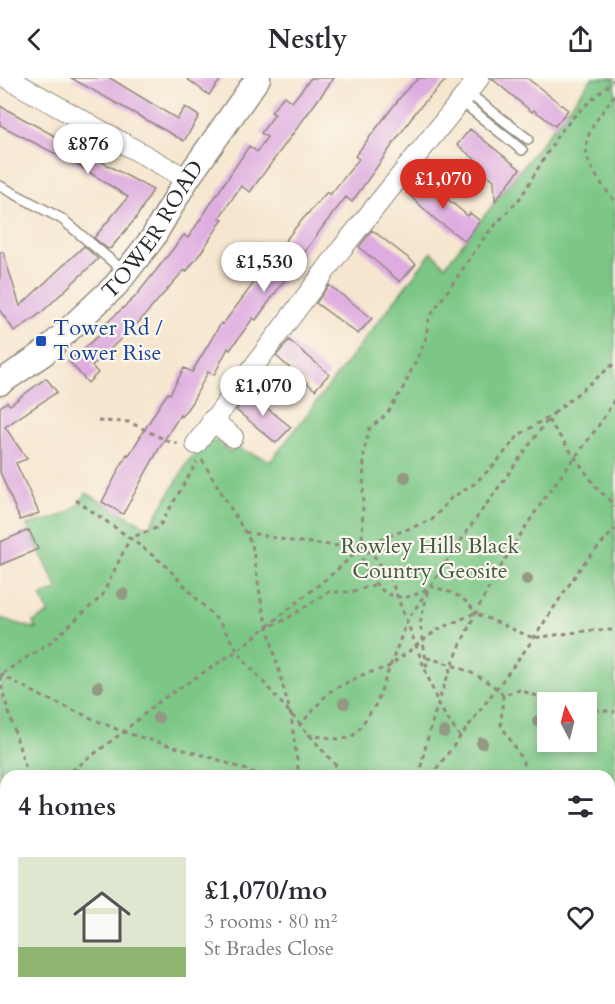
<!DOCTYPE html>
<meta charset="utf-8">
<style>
body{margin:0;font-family:Cardo,serif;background:#f2f2f3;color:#2b2b33;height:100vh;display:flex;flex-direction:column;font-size:22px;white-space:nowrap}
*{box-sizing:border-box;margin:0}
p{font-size:20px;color:#7c7c81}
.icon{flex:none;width:33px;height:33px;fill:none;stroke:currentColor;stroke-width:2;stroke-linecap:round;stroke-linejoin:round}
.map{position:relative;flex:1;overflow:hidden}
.panel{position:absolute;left:0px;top:692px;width:615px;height:236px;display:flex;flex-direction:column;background:#fff;border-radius:18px 18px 0 0;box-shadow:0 3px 9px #0003}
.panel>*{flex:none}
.needle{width:39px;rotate:353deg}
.buttons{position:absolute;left:537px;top:614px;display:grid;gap:12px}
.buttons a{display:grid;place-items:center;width:60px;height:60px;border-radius:0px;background:#fff;box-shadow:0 3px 9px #0003;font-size:30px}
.price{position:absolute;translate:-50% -51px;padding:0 14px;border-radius:21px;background:#fff;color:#222;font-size:20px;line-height:39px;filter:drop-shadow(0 2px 3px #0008)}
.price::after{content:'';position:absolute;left:50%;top:36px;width:18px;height:14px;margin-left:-9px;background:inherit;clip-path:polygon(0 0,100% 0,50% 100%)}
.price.selected{background:#d93025;color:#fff}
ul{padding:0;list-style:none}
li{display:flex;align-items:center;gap:18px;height:150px;padding:0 18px}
li span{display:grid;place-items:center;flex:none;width:168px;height:120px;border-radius:0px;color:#555}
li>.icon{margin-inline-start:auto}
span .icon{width:72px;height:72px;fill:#fffc;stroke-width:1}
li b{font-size:26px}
h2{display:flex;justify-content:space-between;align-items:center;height:72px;padding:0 18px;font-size:26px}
header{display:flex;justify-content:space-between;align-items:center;height:78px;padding:0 18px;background:#fff;font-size:27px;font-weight:800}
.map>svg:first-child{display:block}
.green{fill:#7bc786;stroke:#537958;stroke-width:1.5;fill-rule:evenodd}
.building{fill:#deace0}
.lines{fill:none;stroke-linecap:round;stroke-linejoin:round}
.service-casing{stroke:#90887d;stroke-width:12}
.minor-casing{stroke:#90887d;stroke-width:22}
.tertiary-casing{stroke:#90887d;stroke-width:27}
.path{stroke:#90887d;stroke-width:3;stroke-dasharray:4.5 4.5;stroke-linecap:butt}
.service{stroke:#fff;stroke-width:9}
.minor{stroke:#fff;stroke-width:20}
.tertiary{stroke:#fff;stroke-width:24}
.tree{fill:#949984}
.transit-dot{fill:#1a4fb4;stroke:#fbf7ec;stroke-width:2}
.labels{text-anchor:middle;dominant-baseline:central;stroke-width:4.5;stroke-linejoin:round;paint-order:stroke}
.street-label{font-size:22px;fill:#2b2b2b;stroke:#fbf7ec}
.transit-label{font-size:22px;fill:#164399;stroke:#fbf7ec;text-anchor:start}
.park-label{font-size:22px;fill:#435a46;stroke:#fbf7ec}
</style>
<header><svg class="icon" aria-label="back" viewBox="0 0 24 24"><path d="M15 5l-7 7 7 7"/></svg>Nestly<svg class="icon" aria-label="share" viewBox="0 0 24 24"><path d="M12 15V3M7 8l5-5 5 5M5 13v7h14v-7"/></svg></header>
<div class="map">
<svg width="615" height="926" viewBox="0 0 615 926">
<rect width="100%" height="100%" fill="#fbf7ec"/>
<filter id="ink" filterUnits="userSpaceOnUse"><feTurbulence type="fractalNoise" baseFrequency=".0167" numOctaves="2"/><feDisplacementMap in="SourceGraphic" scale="12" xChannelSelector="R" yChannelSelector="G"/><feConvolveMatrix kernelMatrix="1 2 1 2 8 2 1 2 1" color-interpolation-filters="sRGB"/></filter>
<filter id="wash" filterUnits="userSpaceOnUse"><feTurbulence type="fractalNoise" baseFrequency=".008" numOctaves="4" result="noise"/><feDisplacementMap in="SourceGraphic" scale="24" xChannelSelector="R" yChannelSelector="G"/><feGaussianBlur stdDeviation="1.35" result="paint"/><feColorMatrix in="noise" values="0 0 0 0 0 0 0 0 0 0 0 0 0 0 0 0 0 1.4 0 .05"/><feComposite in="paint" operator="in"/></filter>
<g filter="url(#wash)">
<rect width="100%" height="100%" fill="#f6e6cf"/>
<path class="green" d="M592,0h23v735l-6,-1v-36h-603v223h316l1,5h-323v-386l36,11 -3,-7 16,-8 -8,-18 17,-7 -31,-64c25,-7 46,-7 59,-32l63,35 40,-68 7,-6v-10l22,-3 12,11 7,-4 34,13 161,-209 13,14zM548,624h38v39h-38z"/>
<g id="blocks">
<path class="building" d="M71,0h39l67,41 8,-12 14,9 -15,25z
M186,0h36l-13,17z
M311,0h23l-84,114 -9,-6 -22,32 4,1 -21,32 -16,21 -2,-2 -44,51 -48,45 6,7 -10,10 -19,-22 35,-30 -3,-3 34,-31 49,-62 4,3 61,-92 8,6 10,-15 -6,-4 14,-19 -4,-2 13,-16 8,6z
M419,0h29l-30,31 -66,93 -6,-5 -22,28 -68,95 -3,-2 -23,32 -2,-2 -14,27 -6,-3 -16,30 -10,14 -2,-1 -20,32 -37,67 -21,-12 25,-48 2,1 30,-49 9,-13 2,1 14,-26 8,4 29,-49 2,1 72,-96 32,-36 3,3 29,-36 -4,-3 51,-66z
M491,0h36l41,32 -13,16 -21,-16 -2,2z
M0,28l153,84 -17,28 -25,30 -3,1 -14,-11 34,-41 -47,-30 -81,-42z
M470,51l50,40 -25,32 -1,-21 -17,-14 3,-3 -23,-18z
M422,100l46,38 2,-3 10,8 -15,20 -30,-22 -28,-26z
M372,152l44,34 -16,18 -41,-35z
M84,168l14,13 -56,53 -27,20 -15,-21v-59h3l17,54z
M329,207l43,33 -14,16 -42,-31z
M289,262l40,34 -14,16 -39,-34z
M46,300l11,14 -52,35 22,32 -11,4 23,50 -19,7 -20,-48v-65l7,-5 3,3z
M254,309l8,7 -5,6 34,27 -15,16 -40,-33z
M29,452l9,19 -38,16v-23z"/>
</g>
</g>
<g filter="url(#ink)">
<use href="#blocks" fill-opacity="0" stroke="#90887d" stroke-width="1.5"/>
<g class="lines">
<defs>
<path id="service" d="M467,14l61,47
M461,23l61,49
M0,108l62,33 64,54"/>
<path id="minor" d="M7,0l180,101
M212,342l21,17
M196,366l147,-197 136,-169
M580,921l1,5
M401,926l2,-5"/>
<g id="tertiary">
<path id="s1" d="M0,305l44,-30 72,-68 36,-46 35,-60 71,-101"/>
</g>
</defs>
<use href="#service" class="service-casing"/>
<use href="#minor" class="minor-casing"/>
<use href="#tertiary" class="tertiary-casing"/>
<path class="path" d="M615,17c-39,50 -38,57 0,107
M554,335l61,-50
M548,342l49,68 18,18
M98,343l31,1 43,21h6
M202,382l50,84 10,63 29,109 8,60
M76,422l54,38 29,-11 38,-65
M245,454l46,9 68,7c9,35 32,66 70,39
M430,508c18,5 36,10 45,27
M272,547l13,-5 43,-28h23l23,-7
M427,580c25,6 58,17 76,37l16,-5 36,12
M427,589l-7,-44 8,-31
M0,596l41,22 82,36 38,-32 77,-50 99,-80 25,-24 70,-26 19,-22 23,-14 20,-19 25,-30 37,-23
M503,617l-2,30 20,32 7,19
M586,631l29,3
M299,648l30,-34 33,-17 26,-8 49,-37 38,-17 58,25 60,-8h22
M308,657l31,4 11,-1 7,-6 19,-28 31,-83 60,-90 82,-113
M460,659l-21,-31 -48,-126 -16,-23 -13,-11 2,-94 5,-23 18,-15 16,-26 22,-46 4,-24 57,-83 35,-38 37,-62 18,-21 39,-35
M28,698l-26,-86 -2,-15 52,-34 50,-45 28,-58 35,27 54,57 25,38 101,116
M65,698l58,-44 93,27 47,17
M419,698c21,-106 67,-193 128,-281 22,-32 50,-62 68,-97
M431,698l98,-131 54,-81 32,-35
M609,715l6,1
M0,750l6,-5
M0,776l6,4
M609,816l6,-1
M295,926v-5"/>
<use href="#service" class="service"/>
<use href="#minor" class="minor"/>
<use href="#tertiary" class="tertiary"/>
</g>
<g class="tree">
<circle cx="405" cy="399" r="6"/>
<circle cx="527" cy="501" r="6"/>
<circle cx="123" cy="516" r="6"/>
<circle cx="98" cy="609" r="6"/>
<circle cx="344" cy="625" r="6"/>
<circle cx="158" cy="640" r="6"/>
<circle cx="538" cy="643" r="6"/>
<circle cx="444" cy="654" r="6"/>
<circle cx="482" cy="665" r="6"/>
</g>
</g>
<rect class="transit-dot" x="35" y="257" width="12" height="12" rx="3"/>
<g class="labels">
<g class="street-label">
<text stroke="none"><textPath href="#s1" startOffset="219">TOWER ROAD</textPath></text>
</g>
<g class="transit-label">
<text x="53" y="250">Tower Rd /<tspan x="53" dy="25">Tower Rise</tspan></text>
</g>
<g class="park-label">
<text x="430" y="468">Rowley Hills Black<tspan x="430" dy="25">Country Geosite</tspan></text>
</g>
</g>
</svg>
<div class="buttons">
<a><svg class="needle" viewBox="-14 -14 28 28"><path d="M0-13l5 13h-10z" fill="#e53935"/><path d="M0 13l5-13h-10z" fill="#7c7c81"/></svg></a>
</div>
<b class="price" style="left:88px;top:97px">£876</b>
<b class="price selected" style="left:443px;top:132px">£1,070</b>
<b class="price" style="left:264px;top:215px">£1,530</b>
<b class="price" style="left:263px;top:339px">£1,070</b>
<section class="panel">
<h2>4 homes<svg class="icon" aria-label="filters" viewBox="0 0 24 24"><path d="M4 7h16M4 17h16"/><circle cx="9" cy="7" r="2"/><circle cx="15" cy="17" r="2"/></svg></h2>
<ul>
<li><span style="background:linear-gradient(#dfe7d0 75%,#8fb573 0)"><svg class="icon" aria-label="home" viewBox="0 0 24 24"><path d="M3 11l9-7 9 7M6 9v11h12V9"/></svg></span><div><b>£1,070/mo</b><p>3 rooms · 80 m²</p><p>St Brades Close</p></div><svg class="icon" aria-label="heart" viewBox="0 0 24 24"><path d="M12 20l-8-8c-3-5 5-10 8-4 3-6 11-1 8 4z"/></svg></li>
</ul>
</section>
</div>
